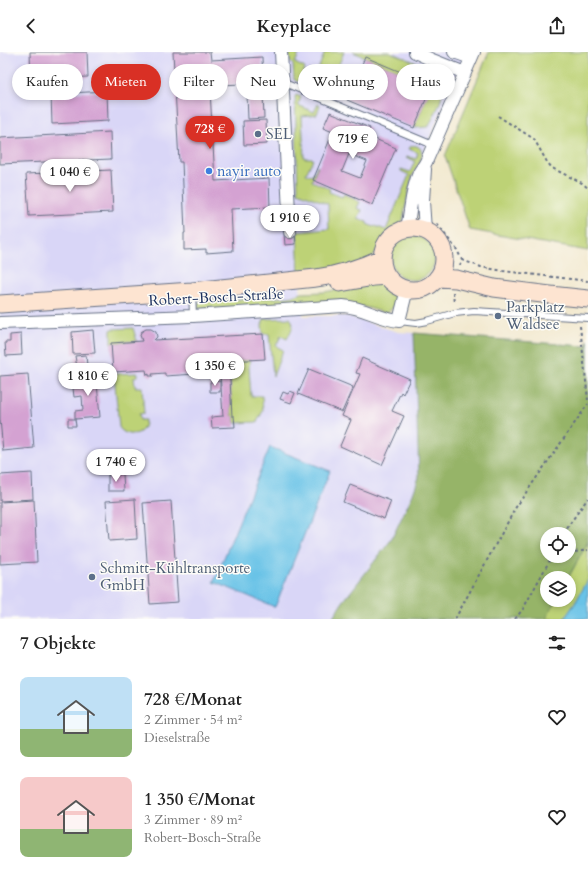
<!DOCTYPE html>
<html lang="de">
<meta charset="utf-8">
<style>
body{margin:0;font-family:Cardo,serif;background:#f2f2f2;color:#222;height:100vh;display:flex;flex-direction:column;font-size:15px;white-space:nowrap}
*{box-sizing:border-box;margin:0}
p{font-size:13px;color:#767676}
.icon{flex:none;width:22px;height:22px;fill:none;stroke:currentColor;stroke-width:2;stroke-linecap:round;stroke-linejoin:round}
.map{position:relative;height:567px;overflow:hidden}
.sheet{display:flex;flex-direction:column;background:#fff;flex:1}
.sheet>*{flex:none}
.hud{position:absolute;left:12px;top:12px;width:564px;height:36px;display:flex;gap:8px}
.fabs{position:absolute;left:540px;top:475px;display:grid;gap:8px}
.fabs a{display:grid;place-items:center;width:36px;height:36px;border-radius:50%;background:#fff;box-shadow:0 2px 6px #0003;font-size:20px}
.price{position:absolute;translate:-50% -34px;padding:0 9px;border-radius:14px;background:#fff;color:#222;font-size:13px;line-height:26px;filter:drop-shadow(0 1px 2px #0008)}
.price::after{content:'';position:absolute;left:50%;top:24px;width:12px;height:9px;margin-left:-6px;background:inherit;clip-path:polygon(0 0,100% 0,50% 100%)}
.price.selected{background:#d93025;color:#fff}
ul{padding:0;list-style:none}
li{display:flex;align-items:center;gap:12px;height:100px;padding:0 20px}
li span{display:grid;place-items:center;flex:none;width:112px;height:80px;border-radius:8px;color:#555}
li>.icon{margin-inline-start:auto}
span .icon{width:48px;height:48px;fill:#fffc;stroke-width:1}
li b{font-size:17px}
h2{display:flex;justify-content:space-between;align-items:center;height:48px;padding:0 20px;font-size:17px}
.tag{padding:0 14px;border-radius:18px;background:#fff;box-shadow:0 2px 6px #0003;font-size:14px;line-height:36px}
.tag.selected{background:#d93025;color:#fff}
header{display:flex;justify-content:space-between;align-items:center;height:52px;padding:0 20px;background:#fff;font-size:18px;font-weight:700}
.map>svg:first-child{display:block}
.built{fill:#d9d6f7}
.green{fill:#bdd276;stroke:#6c806a}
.forest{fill:#96b467;stroke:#587262;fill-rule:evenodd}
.water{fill:#69c3e7;stroke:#4279a2}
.building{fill:#d4a2d2;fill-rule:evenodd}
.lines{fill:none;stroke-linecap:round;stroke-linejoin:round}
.service-casing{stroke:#667085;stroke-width:8}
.minor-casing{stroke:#667085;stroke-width:14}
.secondary-casing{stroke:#667085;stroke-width:19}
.path{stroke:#667085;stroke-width:2;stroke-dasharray:3 3;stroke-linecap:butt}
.service{stroke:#fff;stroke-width:6}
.minor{stroke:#fff;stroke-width:12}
.secondary{stroke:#fde4d1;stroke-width:17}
.service-dot{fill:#5c6f8a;stroke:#fdfcf7;stroke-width:1.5}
.shop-dot{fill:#3f7fe0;stroke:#fdfcf7;stroke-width:1.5}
.labels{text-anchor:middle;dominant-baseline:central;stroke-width:3;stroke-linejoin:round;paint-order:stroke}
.service-label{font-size:15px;fill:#4e5e75;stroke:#fdfcf7;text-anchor:start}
.shop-label{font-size:15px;fill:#366cbe;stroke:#fdfcf7;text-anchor:start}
.street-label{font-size:15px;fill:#1b2f5e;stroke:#fdfcf7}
</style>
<header><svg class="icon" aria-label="back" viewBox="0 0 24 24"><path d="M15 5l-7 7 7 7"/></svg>Keyplace<svg class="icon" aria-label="share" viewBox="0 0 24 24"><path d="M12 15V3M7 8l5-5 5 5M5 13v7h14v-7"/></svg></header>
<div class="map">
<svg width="588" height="567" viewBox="0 0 588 567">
<rect width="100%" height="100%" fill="#fdfcf7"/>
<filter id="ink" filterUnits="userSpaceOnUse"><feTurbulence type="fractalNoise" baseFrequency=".025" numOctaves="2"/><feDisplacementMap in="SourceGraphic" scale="8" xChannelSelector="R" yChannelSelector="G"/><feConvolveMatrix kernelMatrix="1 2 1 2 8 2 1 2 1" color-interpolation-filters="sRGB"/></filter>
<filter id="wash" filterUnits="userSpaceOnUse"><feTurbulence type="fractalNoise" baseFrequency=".012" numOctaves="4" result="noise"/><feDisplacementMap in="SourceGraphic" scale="16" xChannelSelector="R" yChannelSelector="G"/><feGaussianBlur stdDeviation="0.9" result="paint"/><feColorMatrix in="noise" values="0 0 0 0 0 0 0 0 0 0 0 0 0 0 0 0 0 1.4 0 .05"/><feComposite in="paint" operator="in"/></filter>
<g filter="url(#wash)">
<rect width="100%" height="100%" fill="#f2e8ce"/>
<path class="built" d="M0,0h466l-53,125 -9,43 -36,25 -69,31 4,40h44l51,16 16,1 5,143 -5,18 -23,46 -49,63 -10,16h-332z"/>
<path class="green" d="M289,0h11l-5,11 10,5 -6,13 -1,1 -4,-2 -1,-15 -3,-3z
M325,0h19l-17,41 -2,1 -13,-6 -1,-1z
M353,0h37l25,10 11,2 -2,4c30,15 16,37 4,59l-14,1 18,-43z
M489,0h99v199l-118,-21 -25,-74z
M296,43l5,2 -3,8 16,7 4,-8 2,1 -3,9 -15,2 2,42h8l1,1 -7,15 6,2 5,-10 1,1 -6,14 18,8 -1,3 13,5 2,-3 16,8 -3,6 5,2 -4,9 9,3v2l7,3 1,-1 11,4 23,-55 -8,-4v-2l9,3 5,-11 -9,-4 1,-1 9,3 2,-6 -9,-4 2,-3c6,-2 11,2 11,8 -1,8 -7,16 -10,23 -4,14 -6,29 -9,43l-4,4 -13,10 -12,21 -8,7 -67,14 -2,-44 32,-3 -1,-25 -30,-12 -3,-96z
M391 206a22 22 0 1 1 44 0a22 22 0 1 1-44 0Z
M383,230c15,9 21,20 3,31l-21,-6 -167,3 -1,-2 1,-4 2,-3 89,-4 13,-4 22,-1z
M290,266c6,7 1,13 -3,21l-6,-3 -5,10 7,4 -10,26 -4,-42h-6l-1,-9 2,-6z
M133,276l4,13 -26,2v-13l1,-1z
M250,308l-1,8 2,28h11l1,15 -6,11 -22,1 -1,-7h-2l-3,-55z
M138,321v3l-4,1 1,10h7l2,26 -5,1 1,6h5c0,1 0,5 -1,7 -4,10 -21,9 -25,0l-5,-53z
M588,490v38l-13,23 -11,16h-18l10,-19h13v-22h-1z"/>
<path class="forest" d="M414,281l172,13 2,-6v202l-20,36h-21v22h9l-10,19h-214l10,-16 49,-63 22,-46 6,-17zM547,482h22v22h-22z"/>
<path class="water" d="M270,395l60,24 -55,136 -61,-25z
M588,528v39h-24l11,-16z"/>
<g id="blocks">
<path class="building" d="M30,0h57l1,25 -57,2z
M173,0h37l1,8 51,-3 1,26 -42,2v5h-11l5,91 54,-3 1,29 -39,2 2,42 -27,2v-4l-22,1v-17h1l-3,-71h-3z
M365,5l67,28 -18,43 -67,-28z
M107,39l1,30 -56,3 -1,-30z
M263,42l1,24 -16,1 -1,-24z
M330,60l40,16 -5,12 8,3 2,-4 21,9 -24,57 -59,-25 20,-48 -10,-4zM349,102l18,7 -7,17 -18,-7z
M266,68l1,24 -23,1 -1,-24z
M110,80l1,27 -111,5v-26z
M111,118l2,42 -84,4 -3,-42z
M295,181l1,11 -11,1 -1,-11z
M146,277h5l5,3 1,5 -3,3 109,-6 2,25 -36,2 3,55h2l1,11 -23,1 -1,-11 12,-1 -3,-44h-9v1l-46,3v-3l-13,1 1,2h-4v-2l-2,1 -1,-5 -33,2 -2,-29 31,-2 -2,-6 1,-3z
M93,278l2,23 -22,1 -1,-22z
M21,282l1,21 -16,1 -1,-14h5v-7z
M86,303l1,11h4v6l-13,1 -3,-17z
M362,306l48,21 -7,15 -2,-2 -9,19 12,5 -22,49 -42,-19 11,-26 -9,-4 18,-42 -4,-1z
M309,317l44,18 -11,25 -44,-18z
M96,320l4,45 -25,2v-8l8,-1 -1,-14 -8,1 -1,-9h8l-1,-14z
M28,322l6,74 -31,3 -3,-32v-43z
M220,329v11h-10v-10z
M290,339l5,2 -4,10 -11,-4 3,-7 5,2z
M68,367h7l1,7h-8z
M32,421l1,26 -33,2v-26z
M123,422l1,17h-16v-16z
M350,433l41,16 -7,18 -41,-17z
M135,447l2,40 -28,2 -3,-40z
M34,448l3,62 -37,2v-62z
M171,449l7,101 -28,2 -7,-101z"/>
</g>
</g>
<g filter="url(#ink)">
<use href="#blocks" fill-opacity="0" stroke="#667085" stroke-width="1"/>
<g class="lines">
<defs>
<path id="service" d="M282,30l151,63
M192,239l1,25
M399,269l17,2 11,-2 28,-8 19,-2 114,7"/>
<path id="minor" d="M281,0l9,180
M415,0l15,7 35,14
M454,0l17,6
M407,176c4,-18 4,-38 12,-55 2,-4 5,-7 7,-11l48,-110
M425,178l-2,-29 2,-32
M0,271l193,-7 150,-10c20,1 36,13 56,15l8,-32"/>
<path id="secondary" d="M382 207a31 31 0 1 1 62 0a31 31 0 1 1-62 0Z
M437,226l19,1 38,9 56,7 38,4
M340,231l34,-6 13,-1
M0,252l192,-13 124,-13c24,-3 44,-10 66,-20"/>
</defs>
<use href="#service" class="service-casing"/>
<use href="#minor" class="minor-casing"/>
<use href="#secondary" class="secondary-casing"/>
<path class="path" d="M498,64l36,23 13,23 5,6 30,15 6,5
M437,172l20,26 5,10 -2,5
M462,208l19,7 22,4 85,10
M453,240l1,12
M580,274l8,74
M564,482l7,-12 17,-24
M569,501l19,-3
M455,567l61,-112 72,-103
M515,567l8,-10 29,-53"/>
<use href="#service" class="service"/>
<use href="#minor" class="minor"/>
<use href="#secondary" class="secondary"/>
</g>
</g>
<g class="service-dot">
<circle cx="258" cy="82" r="4"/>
<circle cx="498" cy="264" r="4"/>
<circle cx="92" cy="525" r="4"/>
</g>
<circle class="shop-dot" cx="209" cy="119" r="4"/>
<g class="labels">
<g class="service-label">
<text x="266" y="82">SEL</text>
<text x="506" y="255">Parkplatz<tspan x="506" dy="17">Waldsee</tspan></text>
<text x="100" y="516">Schmitt-Kühltransporte<tspan x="100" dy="17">GmbH</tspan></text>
</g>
<g class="shop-label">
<text x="217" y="119">nayir auto</text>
</g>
<g class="street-label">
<text transform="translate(216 245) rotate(-3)">Robert-Bosch-Straße</text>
</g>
</g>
</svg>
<div class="fabs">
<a><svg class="icon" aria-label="locate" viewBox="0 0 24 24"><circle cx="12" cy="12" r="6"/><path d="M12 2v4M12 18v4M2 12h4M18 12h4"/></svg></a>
<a><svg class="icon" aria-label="layers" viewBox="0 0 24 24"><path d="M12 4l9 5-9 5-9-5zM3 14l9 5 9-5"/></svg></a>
</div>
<b class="price selected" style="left:210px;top:98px">728 €</b>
<b class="price" style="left:353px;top:108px">719 €</b>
<b class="price" style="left:70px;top:141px">1 040 €</b>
<b class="price" style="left:290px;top:187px">1 910 €</b>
<b class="price" style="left:215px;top:335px">1 350 €</b>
<b class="price" style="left:88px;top:345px">1 810 €</b>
<b class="price" style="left:116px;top:431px">1 740 €</b>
<div class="hud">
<a class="tag">Kaufen</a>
<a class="tag selected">Mieten</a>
<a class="tag">Filter</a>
<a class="tag">Neu</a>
<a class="tag">Wohnung</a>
<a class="tag">Haus</a>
</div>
</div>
<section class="sheet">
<h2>7 Objekte<svg class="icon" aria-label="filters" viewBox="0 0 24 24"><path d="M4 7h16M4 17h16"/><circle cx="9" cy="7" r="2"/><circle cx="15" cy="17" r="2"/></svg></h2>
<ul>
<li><span style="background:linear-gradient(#bfe0f5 65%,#8fb573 0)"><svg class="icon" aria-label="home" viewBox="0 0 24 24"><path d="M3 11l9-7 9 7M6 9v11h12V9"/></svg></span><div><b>728 €/Monat</b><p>2 Zimmer · 54 m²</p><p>Dieselstraße</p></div><svg class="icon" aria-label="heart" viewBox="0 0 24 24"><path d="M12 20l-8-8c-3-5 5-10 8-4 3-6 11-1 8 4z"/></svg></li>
<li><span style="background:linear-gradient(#f6c9c9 65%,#8fb573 0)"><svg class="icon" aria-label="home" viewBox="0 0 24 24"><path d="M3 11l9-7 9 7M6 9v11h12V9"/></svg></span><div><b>1 350 €/Monat</b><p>3 Zimmer · 89 m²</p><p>Robert-Bosch-Straße</p></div><svg class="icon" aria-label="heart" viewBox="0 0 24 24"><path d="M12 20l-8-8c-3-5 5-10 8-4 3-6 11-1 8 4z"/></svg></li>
</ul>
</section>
